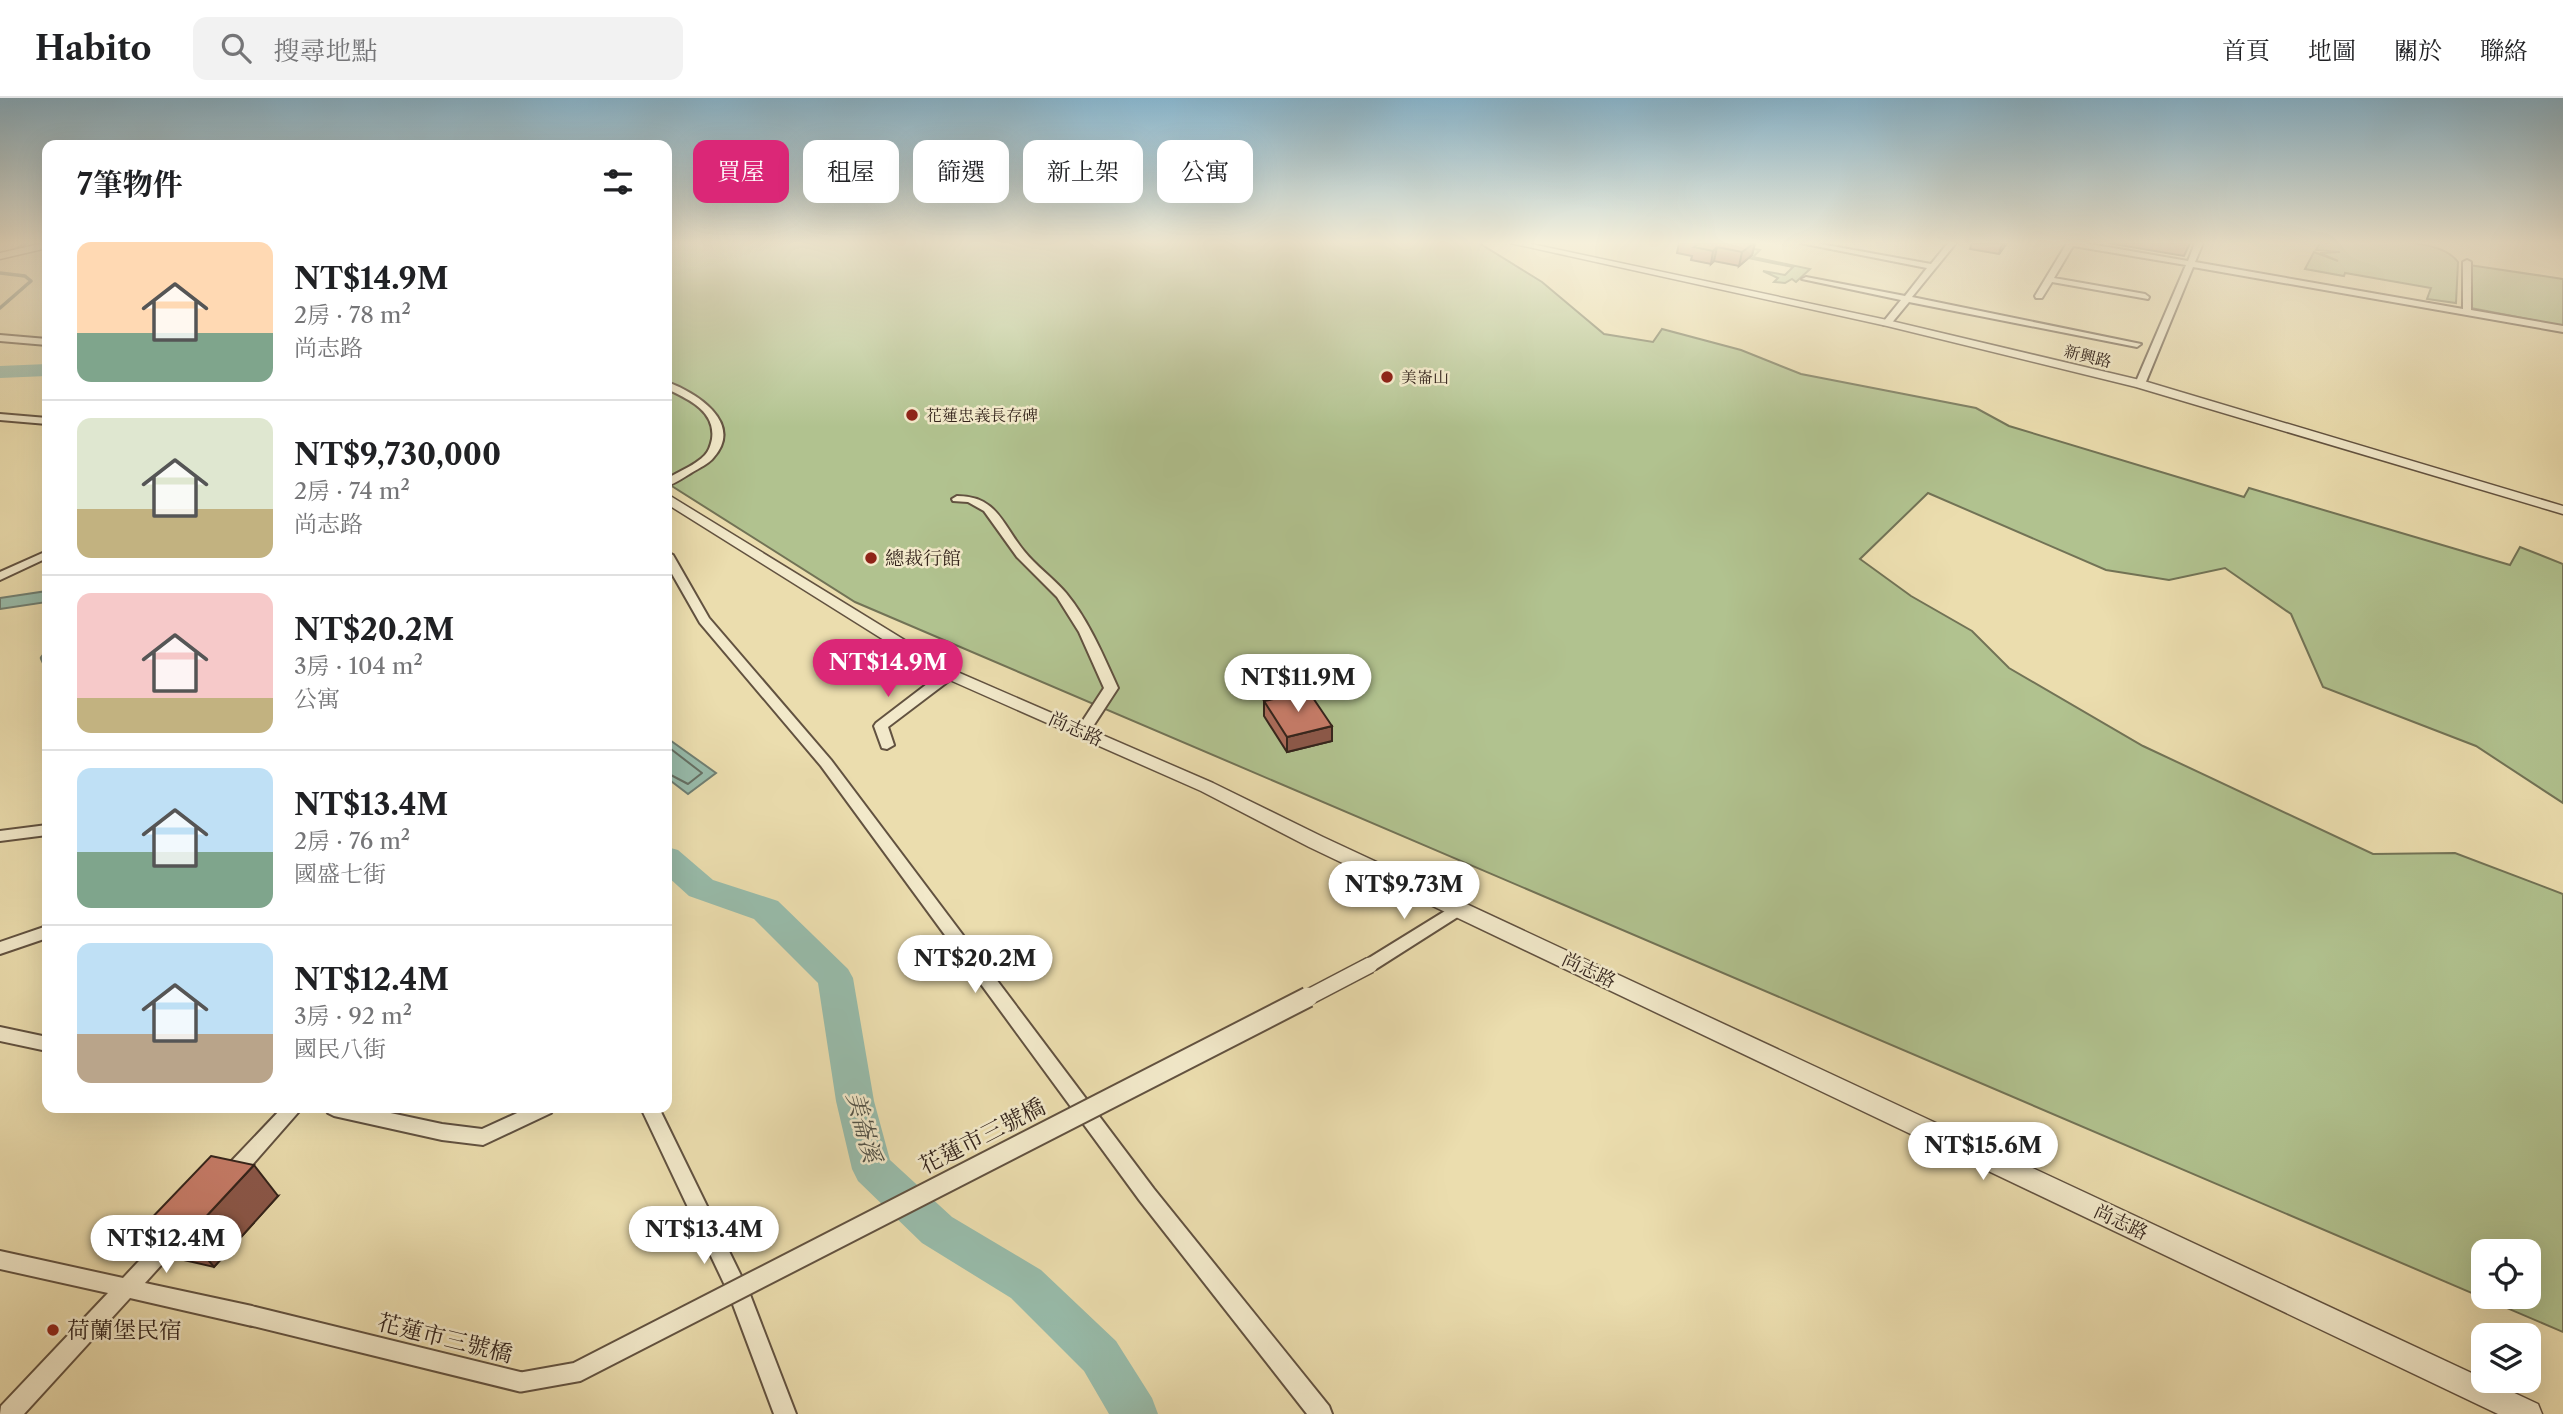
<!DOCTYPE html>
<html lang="zh-TW">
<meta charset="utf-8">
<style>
body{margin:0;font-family:"Libre Caslon Text","Noto Serif TC",serif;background:#f2f2f2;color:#202124;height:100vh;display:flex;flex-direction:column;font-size:26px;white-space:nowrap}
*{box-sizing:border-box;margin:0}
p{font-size:23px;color:#757577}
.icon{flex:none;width:38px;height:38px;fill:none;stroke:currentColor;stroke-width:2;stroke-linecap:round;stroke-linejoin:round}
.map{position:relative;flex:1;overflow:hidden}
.side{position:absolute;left:42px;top:42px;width:630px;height:973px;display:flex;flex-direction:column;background:#fff;border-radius:14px;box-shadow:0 7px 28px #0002}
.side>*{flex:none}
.hud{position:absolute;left:693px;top:42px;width:665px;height:63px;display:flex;gap:14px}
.buttons{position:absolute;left:2471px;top:1141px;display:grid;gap:14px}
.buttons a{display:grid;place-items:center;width:70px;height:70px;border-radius:14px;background:#fff;box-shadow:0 7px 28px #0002;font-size:35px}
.price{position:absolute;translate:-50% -60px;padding:0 16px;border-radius:24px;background:#fff;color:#222;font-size:23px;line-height:46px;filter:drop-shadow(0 2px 4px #0008)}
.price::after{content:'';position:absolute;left:50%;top:42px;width:21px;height:16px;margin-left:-10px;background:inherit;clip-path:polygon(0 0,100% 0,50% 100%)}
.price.active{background:#db2777;color:#fff}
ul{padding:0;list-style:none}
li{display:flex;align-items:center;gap:21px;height:175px;padding:0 35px}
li+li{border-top:2px solid #e0e0e0}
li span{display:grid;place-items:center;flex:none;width:196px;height:140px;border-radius:14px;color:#555}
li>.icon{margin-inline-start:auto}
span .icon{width:84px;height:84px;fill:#fffc;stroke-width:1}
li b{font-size:30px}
h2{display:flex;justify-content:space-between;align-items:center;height:84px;padding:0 35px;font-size:30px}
.chip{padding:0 24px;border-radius:14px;background:#fff;box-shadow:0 7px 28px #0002;font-size:24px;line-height:63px}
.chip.active{background:#db2777;color:#fff}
header{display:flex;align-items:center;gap:42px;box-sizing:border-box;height:98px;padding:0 35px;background:#fff;border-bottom:2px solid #e0e0e0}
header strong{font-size:33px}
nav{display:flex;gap:38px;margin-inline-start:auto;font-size:24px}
.search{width:490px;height:63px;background:#f2f2f2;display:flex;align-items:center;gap:18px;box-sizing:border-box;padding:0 24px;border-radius:14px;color:#757577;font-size:26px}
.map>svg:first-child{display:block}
.green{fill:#b1c28f;stroke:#727356;stroke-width:2;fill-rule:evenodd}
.water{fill:#98bcab;stroke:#707f72;stroke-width:2}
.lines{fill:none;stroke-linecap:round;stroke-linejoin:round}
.shore{stroke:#667064;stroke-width:2}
.stream-far1{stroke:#707f72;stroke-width:3.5}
.stream{stroke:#707f72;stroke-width:4.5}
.river{fill:#98bcab;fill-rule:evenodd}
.minor-casing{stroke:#625240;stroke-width:4}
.tertiary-casing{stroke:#625240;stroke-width:3}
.minor{fill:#f2e9ca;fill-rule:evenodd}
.tertiary{fill:#f2e9ca;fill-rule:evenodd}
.minor-bridge-far1-casing{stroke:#625240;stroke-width:18;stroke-linecap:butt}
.minor-bridge-casing{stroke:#625240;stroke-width:23;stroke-linecap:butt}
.minor-bridge-far1{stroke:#f2e9ca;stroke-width:15}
.minor-bridge{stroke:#f2e9ca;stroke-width:19}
.wall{fill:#ac6c5b;stroke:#34241c;stroke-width:2}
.shaded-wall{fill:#8c584a;stroke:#34241c;stroke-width:2}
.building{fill:#c87d6a;stroke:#34241c;stroke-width:2}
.poi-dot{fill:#8f2418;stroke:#f2e9ca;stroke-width:2.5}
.labels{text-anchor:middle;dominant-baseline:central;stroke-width:5;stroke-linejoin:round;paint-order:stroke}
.far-street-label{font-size:16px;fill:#34241c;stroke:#f2e9ca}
.far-poi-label{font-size:16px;fill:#34241c;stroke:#f2e9ca;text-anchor:start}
.poi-label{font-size:19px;fill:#34241c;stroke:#f2e9ca;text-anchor:start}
.street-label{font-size:19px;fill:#34241c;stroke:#f2e9ca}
.near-street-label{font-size:23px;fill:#34241c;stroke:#f2e9ca}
.near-poi-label{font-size:23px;fill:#34241c;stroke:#f2e9ca;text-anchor:start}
.near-water-label{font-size:24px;font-style:italic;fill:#525247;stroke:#f2e9ca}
</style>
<header>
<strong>Habito</strong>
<div class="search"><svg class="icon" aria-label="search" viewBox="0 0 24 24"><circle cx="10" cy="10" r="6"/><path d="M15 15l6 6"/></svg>搜尋地點</div>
<nav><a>首頁</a><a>地圖</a><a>關於</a><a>聯絡</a></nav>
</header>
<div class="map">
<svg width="2563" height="1316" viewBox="0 0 2563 1316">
<rect width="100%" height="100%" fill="#ebddae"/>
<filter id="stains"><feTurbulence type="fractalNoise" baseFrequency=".00286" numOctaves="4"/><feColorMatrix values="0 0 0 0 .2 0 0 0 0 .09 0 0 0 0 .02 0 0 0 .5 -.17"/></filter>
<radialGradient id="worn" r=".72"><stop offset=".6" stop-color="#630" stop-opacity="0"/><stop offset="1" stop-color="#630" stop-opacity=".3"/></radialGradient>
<path class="green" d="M667,145h812l63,39 62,52 49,8 9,-13 79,21 60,24 175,34 33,18 235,71 5,-9 261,77 10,-18 43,17v239l-87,-57 -153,-59 -32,-73 -66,-46 -56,12 -63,-10 -178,-77 -68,66 51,37 61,35 37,37 134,78 230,108 82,-1 108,41v438l-1708,-730 -188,-119zM2483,1153h46v46h-46z
M2320,145c33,0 117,-10 138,19l-2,41 -29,-4 4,-11 -86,-15 -1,3 -39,-7 9,-17 24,9 -18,-8 20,-1 -24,-2z
M1749,150l11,2 -7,7 57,12 -14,13 -4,-3 -7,4 -11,-1 4,-4 -15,-7 22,4 8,-8 -45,-9 4,-3z
M2469,167l94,14v47l-92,-18z"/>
<path class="water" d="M47,493v11l-47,7v-11z
M667,640l49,35 -28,21 -21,-16z"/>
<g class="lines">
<path class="shore" d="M667,648l35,27 -14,11 -21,-11"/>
<path class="stream-far1" d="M0,160l27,-15
M0,175l25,3 6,5 -31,27"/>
<path class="stream" d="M47,554l-5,6 5,11"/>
<path class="river" d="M47,266v12l-47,2v-12z
M667,749l11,3 35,30 65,21 70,68 5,9 21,123 16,59 62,57 89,53 75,71 36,57 6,16h-49l-25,-43 -73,-73 -89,-55 -64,-62 -6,-12 -16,-68 -18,-118 -64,-64 -65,-23 -22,-20z"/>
<defs>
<path id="minor" d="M1800,145h15l116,21 17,-21h8l-44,54 229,47 -4,3 -228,-45 -19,23h-6v-4l17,-21 -99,-21 4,-2 99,19 22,-28z
M2067,145h17l104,18 7,-18h8l-8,19 268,47v-47l4,-2 4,2v48l92,16v6l-370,-65 -48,117 -5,3 -5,-3 51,-119 -113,-19 -19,32 91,16 4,3 -1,2 -96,-17 -10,16h-6l-1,-2z
M0,237l47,4v6l-47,-4z
M667,284c28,10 77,40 47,75 -5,7 -15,11 -23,16 -8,5 -15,10 -24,13v-7c12,-8 29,-14 38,-24 4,-4 6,-11 7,-16 4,-28 -24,-40 -45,-50z
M0,316l47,4v6l-47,-4z
M957,398c40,0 45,28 67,55 12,15 29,27 42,42 23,28 37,62 52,95l-30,46 -5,1 -7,-4 28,-43 -25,-56 -22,-35 -40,-40 -33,-46 -16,-9 -15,-1 -1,-2z
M47,453v7l-47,22v-8z
M667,454l6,3 36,63 122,142 323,429 175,217 3,8h-25l-167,-213 -319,-435 -121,-143 -33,-58z
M949,572l6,4 -1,3 -66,50 6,18 -7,4 -5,-1 -8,-22 2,-3 68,-52z
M47,727v10l-47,6v-10z
M1458,805l6,2 2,4 -2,4 -88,56 -6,2 -6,-2 -2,-4 2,-4z
M47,828v12l-47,16v-12z
M0,929l47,10v14l-47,-10z
M282,1010h20l-64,73 -7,2 -7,-2 -3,-6 3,-6z
M325,1010h42l75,16 40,5 46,-21h26l-3,5 -68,32 -41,-5 -108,-24 -6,-3z
M641,1010h18l90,184 47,122h-22l-45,-120z
M175,1129l7,3 3,6 -3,6 -37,41 107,23 7,3 3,7 -3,7 -7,3 -122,-28 -106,116h-24l1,-8 107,-113 -108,-24v-18l123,27 45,-48z"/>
<path id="tertiary" d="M44,145h3v5l-47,11v-6z
M1510,145h17l360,77 257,61 419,125v8l-427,-127 -249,-61z
M667,396l288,177 258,112 110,54 1215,567 4,10h-44l-1189,-567 -108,-56 -258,-114 -276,-173z"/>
</defs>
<use href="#minor" class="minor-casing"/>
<use href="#tertiary" class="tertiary-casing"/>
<use href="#minor" class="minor"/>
<use href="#tertiary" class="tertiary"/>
<defs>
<path id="minor-bridge-far1" d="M1305,901l65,-34"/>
<path id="minor-bridge" d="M252,1218l269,66 56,-10 731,-375"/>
</defs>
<use href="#minor-bridge-far1" class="minor-bridge-far1-casing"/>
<use href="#minor-bridge" class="minor-bridge-casing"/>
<use href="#minor-bridge-far1" class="minor-bridge-far1"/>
<use href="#minor-bridge" class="minor-bridge"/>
</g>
<path class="wall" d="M1679,145h76l-3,12 -13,11 -25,-5 -3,3 -20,-4 1,-4 -15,-3z
M1972,145h35l-8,11 -29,-5z
M2108,145h82l-6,13z
M1264,603l68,25v15l-45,11 -23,-36z
M278,1098l-64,71 -43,-10 -27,-31z"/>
<path class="shaded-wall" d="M1754,145h1l-3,12 -13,11 3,-14z
M2002,145h5l-8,11z
M1717,149l-3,14 -3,3 2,-13z
M1332,628v15l-45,11v-15z
M254,1067l24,31 -64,71 -26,-31z"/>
<path class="building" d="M1694,145h60l-12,9 -25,-5 -4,4 -19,-4 5,-3z
M1309,594l23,34 -45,11 -23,-36z
M211,1058l43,9 -66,71 -44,-10z"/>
<linearGradient id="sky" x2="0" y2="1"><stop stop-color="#88b7d0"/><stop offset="0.44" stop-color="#f6f0db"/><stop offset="1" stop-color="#f6f0db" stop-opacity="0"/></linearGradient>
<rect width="2563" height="329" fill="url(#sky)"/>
<g class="poi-dot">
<circle cx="1387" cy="279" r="7"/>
<circle cx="912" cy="317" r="7"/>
<circle cx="871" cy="460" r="7"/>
<circle cx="53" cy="1232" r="7"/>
</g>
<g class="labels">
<g class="far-street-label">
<text transform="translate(2088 258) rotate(14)">新興路</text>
</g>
<g class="far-poi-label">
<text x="1401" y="279">美崙山</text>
<text x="926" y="317">花蓮忠義長存碑</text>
</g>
<g class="poi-label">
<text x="885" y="460">總裁行館</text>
</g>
<g class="street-label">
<text transform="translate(1076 631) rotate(24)">尚志路</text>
<text transform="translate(1589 872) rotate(25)">尚志路</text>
<text transform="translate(2121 1124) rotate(25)">尚志路</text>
</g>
<g class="near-street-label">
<text transform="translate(982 1038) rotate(-27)">花蓮市三號橋</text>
<text transform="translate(445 1240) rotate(14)">花蓮市三號橋</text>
</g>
<g class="near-poi-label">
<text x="67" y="1232">荷蘭堡民宿</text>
</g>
<g class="near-water-label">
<text transform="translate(864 1029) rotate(75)">美崙溪</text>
</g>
</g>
<rect width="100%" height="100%" filter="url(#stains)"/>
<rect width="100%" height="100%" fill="url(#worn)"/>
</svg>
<div class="buttons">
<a><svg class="icon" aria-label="locate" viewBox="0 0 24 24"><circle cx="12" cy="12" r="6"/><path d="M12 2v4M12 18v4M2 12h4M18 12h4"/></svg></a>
<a><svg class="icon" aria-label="layers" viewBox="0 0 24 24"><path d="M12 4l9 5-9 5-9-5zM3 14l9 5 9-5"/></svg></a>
</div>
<b class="price active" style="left:888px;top:601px">NT$14.9M</b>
<b class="price" style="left:1298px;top:616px">NT$11.9M</b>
<b class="price" style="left:1404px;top:823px">NT$9.73M</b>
<b class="price" style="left:975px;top:897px">NT$20.2M</b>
<b class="price" style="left:1983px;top:1084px">NT$15.6M</b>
<b class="price" style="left:704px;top:1168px">NT$13.4M</b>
<b class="price" style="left:166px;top:1177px">NT$12.4M</b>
<div class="hud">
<a class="chip active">買屋</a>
<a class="chip">租屋</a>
<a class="chip">篩選</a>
<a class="chip">新上架</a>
<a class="chip">公寓</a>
</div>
<section class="side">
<h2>7筆物件<svg class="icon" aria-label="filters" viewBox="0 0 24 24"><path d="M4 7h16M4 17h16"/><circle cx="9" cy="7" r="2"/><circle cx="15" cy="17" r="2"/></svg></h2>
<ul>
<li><span style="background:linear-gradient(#ffd9b3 65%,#7fa58c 0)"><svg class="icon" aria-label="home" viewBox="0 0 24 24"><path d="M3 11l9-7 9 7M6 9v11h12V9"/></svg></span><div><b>NT$14.9M</b><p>2房 · 78 m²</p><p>尚志路</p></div></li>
<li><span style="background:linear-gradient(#dfe7d0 65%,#c2b280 0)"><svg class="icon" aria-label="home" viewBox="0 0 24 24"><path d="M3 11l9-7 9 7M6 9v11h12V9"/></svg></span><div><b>NT$9,730,000</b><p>2房 · 74 m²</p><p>尚志路</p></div></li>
<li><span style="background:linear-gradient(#f6c9c9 75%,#c2b280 0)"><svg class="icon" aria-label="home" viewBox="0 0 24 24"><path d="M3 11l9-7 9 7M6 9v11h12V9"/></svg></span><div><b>NT$20.2M</b><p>3房 · 104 m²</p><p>公寓</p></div></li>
<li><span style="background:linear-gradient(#bfe0f5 60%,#7fa58c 0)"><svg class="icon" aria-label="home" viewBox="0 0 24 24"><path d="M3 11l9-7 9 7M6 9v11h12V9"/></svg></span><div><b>NT$13.4M</b><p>2房 · 76 m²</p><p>國盛七街</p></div></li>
<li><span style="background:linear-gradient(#bfe0f5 65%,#b9a48a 0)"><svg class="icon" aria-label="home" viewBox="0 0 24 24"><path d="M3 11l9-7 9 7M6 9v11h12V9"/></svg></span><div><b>NT$12.4M</b><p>3房 · 92 m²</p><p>國民八街</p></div></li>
</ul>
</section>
</div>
